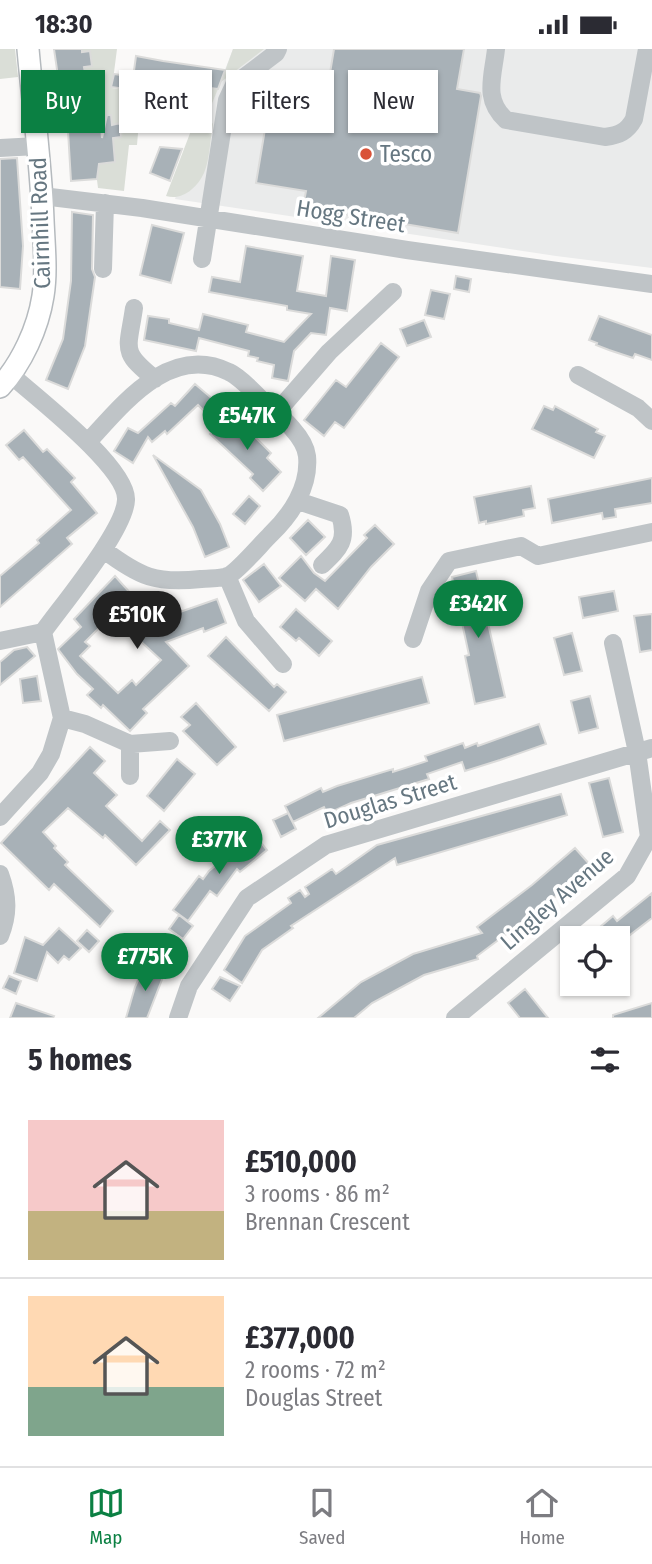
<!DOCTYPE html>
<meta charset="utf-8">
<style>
body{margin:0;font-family:"Fira Sans Condensed",sans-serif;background:#f7f7f7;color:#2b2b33;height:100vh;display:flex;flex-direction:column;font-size:26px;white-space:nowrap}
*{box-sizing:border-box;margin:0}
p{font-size:23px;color:#7c7c81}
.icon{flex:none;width:38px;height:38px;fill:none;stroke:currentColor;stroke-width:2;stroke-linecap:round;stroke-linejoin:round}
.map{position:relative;height:969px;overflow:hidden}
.sheet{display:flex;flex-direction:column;background:#fff;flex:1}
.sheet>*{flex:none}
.top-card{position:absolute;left:21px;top:21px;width:611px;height:63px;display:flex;gap:14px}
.controls{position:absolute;left:560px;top:877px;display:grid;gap:14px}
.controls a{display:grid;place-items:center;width:70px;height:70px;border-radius:0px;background:#fff;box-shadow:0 2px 5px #0004;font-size:35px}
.price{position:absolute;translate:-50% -60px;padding:0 16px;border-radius:24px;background:#0b8043;color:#fff;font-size:23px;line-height:46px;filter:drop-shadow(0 2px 4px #0008)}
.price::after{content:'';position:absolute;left:50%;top:42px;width:21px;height:16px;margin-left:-10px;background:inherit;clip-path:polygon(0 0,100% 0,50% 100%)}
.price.active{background:#222;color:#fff}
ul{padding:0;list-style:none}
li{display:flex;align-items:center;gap:21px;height:175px;padding:0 28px}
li+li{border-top:2px solid #e1e1e2}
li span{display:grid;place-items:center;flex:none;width:196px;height:140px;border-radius:0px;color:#555}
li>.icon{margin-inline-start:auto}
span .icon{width:84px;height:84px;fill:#fffc;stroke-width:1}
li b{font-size:30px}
h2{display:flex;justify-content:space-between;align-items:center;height:84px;padding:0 28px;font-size:30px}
.pill{padding:0 24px;border-radius:0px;background:#fff;box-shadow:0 2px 5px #0004;font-size:24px;line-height:63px}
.pill.active{background:#0b8043;color:#fff}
.status{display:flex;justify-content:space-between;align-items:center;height:49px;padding:0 35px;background:#fff;direction:ltr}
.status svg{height:19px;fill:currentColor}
.dock{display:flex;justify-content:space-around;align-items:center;height:98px;border-top:2px solid #e1e1e2;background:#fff;font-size:19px;color:#7c7c81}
.dock a{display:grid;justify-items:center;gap:4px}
.dock .active{color:#0b8043}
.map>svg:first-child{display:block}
.built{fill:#eaebeb}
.green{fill:#daded7}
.building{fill:#a8b1b7;stroke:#dbdbda;stroke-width:2}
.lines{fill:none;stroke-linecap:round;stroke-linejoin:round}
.major-casing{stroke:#b5babe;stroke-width:24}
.minor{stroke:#bfc4c7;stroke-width:18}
.major{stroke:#fff;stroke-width:21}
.poi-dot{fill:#d95238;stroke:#fff;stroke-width:2.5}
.labels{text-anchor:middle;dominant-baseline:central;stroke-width:7;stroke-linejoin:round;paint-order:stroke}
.poi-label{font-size:23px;fill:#667781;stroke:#fff;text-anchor:start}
.street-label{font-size:23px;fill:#667781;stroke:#fff}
</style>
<div class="status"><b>18:30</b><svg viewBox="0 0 49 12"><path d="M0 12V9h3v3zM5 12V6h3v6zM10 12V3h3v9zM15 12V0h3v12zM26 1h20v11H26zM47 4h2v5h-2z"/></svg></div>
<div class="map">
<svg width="652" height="969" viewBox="0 0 652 969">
<rect width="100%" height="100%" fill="#faf9f8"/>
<path class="built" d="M233,0h419v219l-96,-12 -381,-57z"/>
<path class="green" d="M0,0h15l3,28 -18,2z
M82,0h35l-5,39 13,2 2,-9h6l-1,5 26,4 1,-4 26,10 2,-11 31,4 -11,27 6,8c-3,15 -3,35 -9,49 -7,15 -22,28 -38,23l31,-81 -53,-10 -2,5h-2l-3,35h-8l-5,46 -26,-3 -2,-16 3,-1 -1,-12 -11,-62 -3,-30 8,-1z
M233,0h31l-43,33z"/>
<path class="building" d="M54,0h28v3l8,-1 2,15 -8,1 5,29h4l4,31 4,-1 1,12 5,-23h4l1,10 8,-2 1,14 -8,1 2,24 -16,2 -2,15 -26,2 -3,-50h-2z
M334,0h130l-7,40 23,4 1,3 -23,137 -155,-26 3,-16 -50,-8 11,-66 49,8 4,-23 5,1z
M136,7l27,5 62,9 -7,19 -31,-4 -2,11 -12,-2v-2l-41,-7z
M114,25l14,2 -2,13 -15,-2z
M160,98l22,2 -12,32 -20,-8z
M17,109l6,88 -3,43 -20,-2v-128z
M72,163l21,3 -1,54 3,8 -10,69 -17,43 -22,-9 17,-41 8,-58z
M152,176l32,8 -13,50 -31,-8z
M246,197l57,10 -6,35 29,5 5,-40 24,4 -8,51 -17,-3 -4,27 -15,-2 -17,18 -6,30 -16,-3 2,-13 -17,-4 1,-3 -10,-2 1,-5 -50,-13 -3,13 -52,-11 4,-24 21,3v4l30,7 4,-16 45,11 -2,7 38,10 27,-28 -24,-4v-4l-78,-14 3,-15 28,5z
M456,227l15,3 -2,13 -15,-3z
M431,241l19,4 -6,25 -19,-4z
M599,267l53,19v25l-17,-6 -2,4 -24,-8 -13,-5 1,-2 -8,-3z
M424,271l7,17 -24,9 -7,-17z
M381,294l18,14 -55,71 -9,-6 -11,14 -20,-16 32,-40 10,7z
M195,335l20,17 -10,11 -7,-7 -31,29 -2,-3 -13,11 -4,-5 -15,26 -19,-12 14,-23 10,5 33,-30 4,3z
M544,357l9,4 2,-4 43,23 -2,3 9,4 -11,22 -62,-29z
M225,369l9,8 5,-5 32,32 -4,5 14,14 -18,19 -13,-13 3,-4 -43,-40z
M24,381l19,22 4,-3 28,29 -4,4 26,31 -30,25 5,6 -72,63v-31l39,-33 -2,-3 34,-30 -48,-53 -4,3 -13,-15z
M153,406l48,35 19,34 9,23 -24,10 -12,-30z
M652,429v25l-37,6 1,8 -13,2 -1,-6 -50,10 -4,-24z
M531,437l4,22 -12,2 1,6 -38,8v-3l-7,2 -5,-26z
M249,447l11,10 -15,18 -12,-10z
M308,471l17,17 -19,18 -16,-17z
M375,476l19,19 -23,23 -33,42 -22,-20 -11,12 -26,-23 22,-22 13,17 11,8 42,-43 -3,-3z
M264,515l17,22 -22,16 -16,-22z
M476,522l29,126 -30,7 -10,-48 4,-1 -17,-78z
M115,527l17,19 -9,8 -6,-6 -18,17 7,7 -21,21 5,4 -10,10 38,37 14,-13 4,5 25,-25 -35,-32 16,-18 12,11 63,-22 9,24 -22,9 -1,-4 -37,14 23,24 -46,43 4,4 -17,18 -27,-26 -2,3 -14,-13 6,-6 -16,-15 -19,-25 23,-22 -7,-8z
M614,542l4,20 -35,7 -4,-21z
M296,560l36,32 -13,15 -20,-18 -3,3 -16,-14z
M652,565v36l-12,2 -6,-36z
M572,584l10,38 -18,4 -10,-37z
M226,588l48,50 3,-3 9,8 -17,19 -61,-55z
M27,598l8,9 -35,29v-23l14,-12z
M37,627l4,25 -18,2 -3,-24z
M422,628l7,26 -145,38 -7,-26z
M590,647l8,32 -19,5 -8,-32z
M196,654l40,44 -19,18 -34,-34 7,-6 -9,-8z
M539,675l7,20 -46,16 -35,11 -3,-9 -35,12 2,5 -78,24 -24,11 -3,-7 -31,15 -8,-16 36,-18 2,4 14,-6 56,-17v3l34,-11 -2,-5 38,-13 2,5 12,-5 1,3z
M90,698l15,14 -11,12 23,22 -11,11 36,35 18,-20 10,9 -34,35 -31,-30 -2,3 -35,-30 -25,24 13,14 -2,2 14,14 -3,3 48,46 -13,16 -46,-43 -5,6 -48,-47z
M177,710l18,15 -31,37 -17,-15z
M609,729l14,54 -20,5 -14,-54z
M561,745l6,21 -170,50 -2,-7 -104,68 2,2 -31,22 -20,33 -18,-13 21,-34 46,-33 -3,-5 12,-8 5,7 4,-3 -4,-7 27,-18 4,5 41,-29z
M288,764l8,16 -15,8 -8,-17z
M254,785l13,16 -27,22 -3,-3 -20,27 -7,-5 -22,30 -15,-11 26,-34 4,3 6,-8z
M575,799l16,18 -43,37 -71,53 1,3 -54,16 -52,28 -18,15h-36l43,-36 52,-28 69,-21 -5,-6 55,-42z
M652,844v25l-26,20 -4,-5 -7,5h-28l26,-22 4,5z
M179,866l14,11 -10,13 -14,-10z
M59,879l22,20 -12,12 -5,-4 -6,7 -11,-11 -10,29 -23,-8 11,-36 18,8z
M87,881l12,11 -10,11 -12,-11z
M146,913l17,15 -16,41h-21l9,-31z
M9,927l12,5 -5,13 -13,-6z
M220,928l20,9 -10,15 -18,-12z
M525,940l23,29h-28l-12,-15z
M16,954l38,13 -1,2h-43z
M652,954v15h-39v-3z"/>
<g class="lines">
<defs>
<path id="major" d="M0,338c22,-24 38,-59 43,-91 4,-25 1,-50 0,-76 -2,-57 -10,-114 -15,-171"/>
</defs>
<use href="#major" class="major-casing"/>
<path class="minor" d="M496,0c-3,28 -13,50 10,71l99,17c14,-2 22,-5 29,-18l13,-70
M0,99l37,-2
M42,147l100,12 265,42 245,34
M202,210l25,-159 7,-15 42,-32 2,-4
M103,220l2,-66
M134,259c-6,42 -14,43 21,71
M578,326l60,33 14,13
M276,364l53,-61 64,-60
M88,393c35,-38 82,-99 141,-70 13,6 25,21 36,31 14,12 40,33 42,53 3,31 -16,59 -37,79 -10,10 -32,36 -42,41 -7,3 -19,2 -27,3 -45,5 -61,-2 -97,-29
M298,452l42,14c8,25 0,33 -18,50
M227,527l19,45 37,43
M413,590l16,-48 20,-30 72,-15 17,10 114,-24
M0,592l43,-9c20,-28 82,-102 83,-132 2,-32 -90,-103 -115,-125
M62,669l23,6 45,20 40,-3
M130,727v-32
M0,768l40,-44 11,-19 11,-36 -19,-86
M0,825c8,22 9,40 0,62
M178,969l11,-32 58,-88 79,-53 326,-97
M455,969l172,-142 22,-39 -12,-85 -24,-109"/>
<use href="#major" class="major"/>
</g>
<circle class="poi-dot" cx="366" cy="105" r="7"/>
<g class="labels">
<g class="poi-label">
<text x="380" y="105">Tesco</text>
</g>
<g class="street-label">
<text transform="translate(351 167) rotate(9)">Hogg Street</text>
<text transform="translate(40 174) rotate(-92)">Cairnhill Road</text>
<text transform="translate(390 752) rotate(-17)">Douglas Street</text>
<text transform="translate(557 850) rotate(-41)">Lingley Avenue</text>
</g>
</g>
</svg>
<div class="controls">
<a><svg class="icon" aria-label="locate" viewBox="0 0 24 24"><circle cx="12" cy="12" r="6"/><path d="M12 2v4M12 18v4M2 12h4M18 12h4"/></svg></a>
</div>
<b class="price" style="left:247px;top:403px">£547K</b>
<b class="price" style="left:478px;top:591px">£342K</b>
<b class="price active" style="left:137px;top:602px">£510K</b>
<b class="price" style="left:219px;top:827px">£377K</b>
<b class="price" style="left:145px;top:944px">£775K</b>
<div class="top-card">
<a class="pill active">Buy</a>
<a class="pill">Rent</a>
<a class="pill">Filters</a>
<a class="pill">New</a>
</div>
</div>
<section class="sheet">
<h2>5 homes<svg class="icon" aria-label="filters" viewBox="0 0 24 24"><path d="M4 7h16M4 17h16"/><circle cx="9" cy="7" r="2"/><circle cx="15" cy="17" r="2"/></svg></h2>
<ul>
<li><span style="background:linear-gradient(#f6c9c9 65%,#c2b280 0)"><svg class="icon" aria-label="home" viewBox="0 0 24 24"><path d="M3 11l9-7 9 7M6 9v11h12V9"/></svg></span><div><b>£510,000</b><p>3 rooms · 86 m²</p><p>Brennan Crescent</p></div></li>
<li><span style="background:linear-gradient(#ffd9b3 65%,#7fa58c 0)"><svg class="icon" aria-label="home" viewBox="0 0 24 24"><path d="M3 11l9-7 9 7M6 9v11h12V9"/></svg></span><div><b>£377,000</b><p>2 rooms · 72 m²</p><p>Douglas Street</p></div></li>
</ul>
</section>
<nav class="dock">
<a class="active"><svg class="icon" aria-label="map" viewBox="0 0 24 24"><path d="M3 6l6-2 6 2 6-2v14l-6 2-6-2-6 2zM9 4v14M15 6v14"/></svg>Map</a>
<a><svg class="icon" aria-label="saved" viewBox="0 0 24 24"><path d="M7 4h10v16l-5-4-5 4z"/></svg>Saved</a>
<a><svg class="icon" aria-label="home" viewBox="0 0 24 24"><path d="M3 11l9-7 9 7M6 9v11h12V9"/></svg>Home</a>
</nav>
